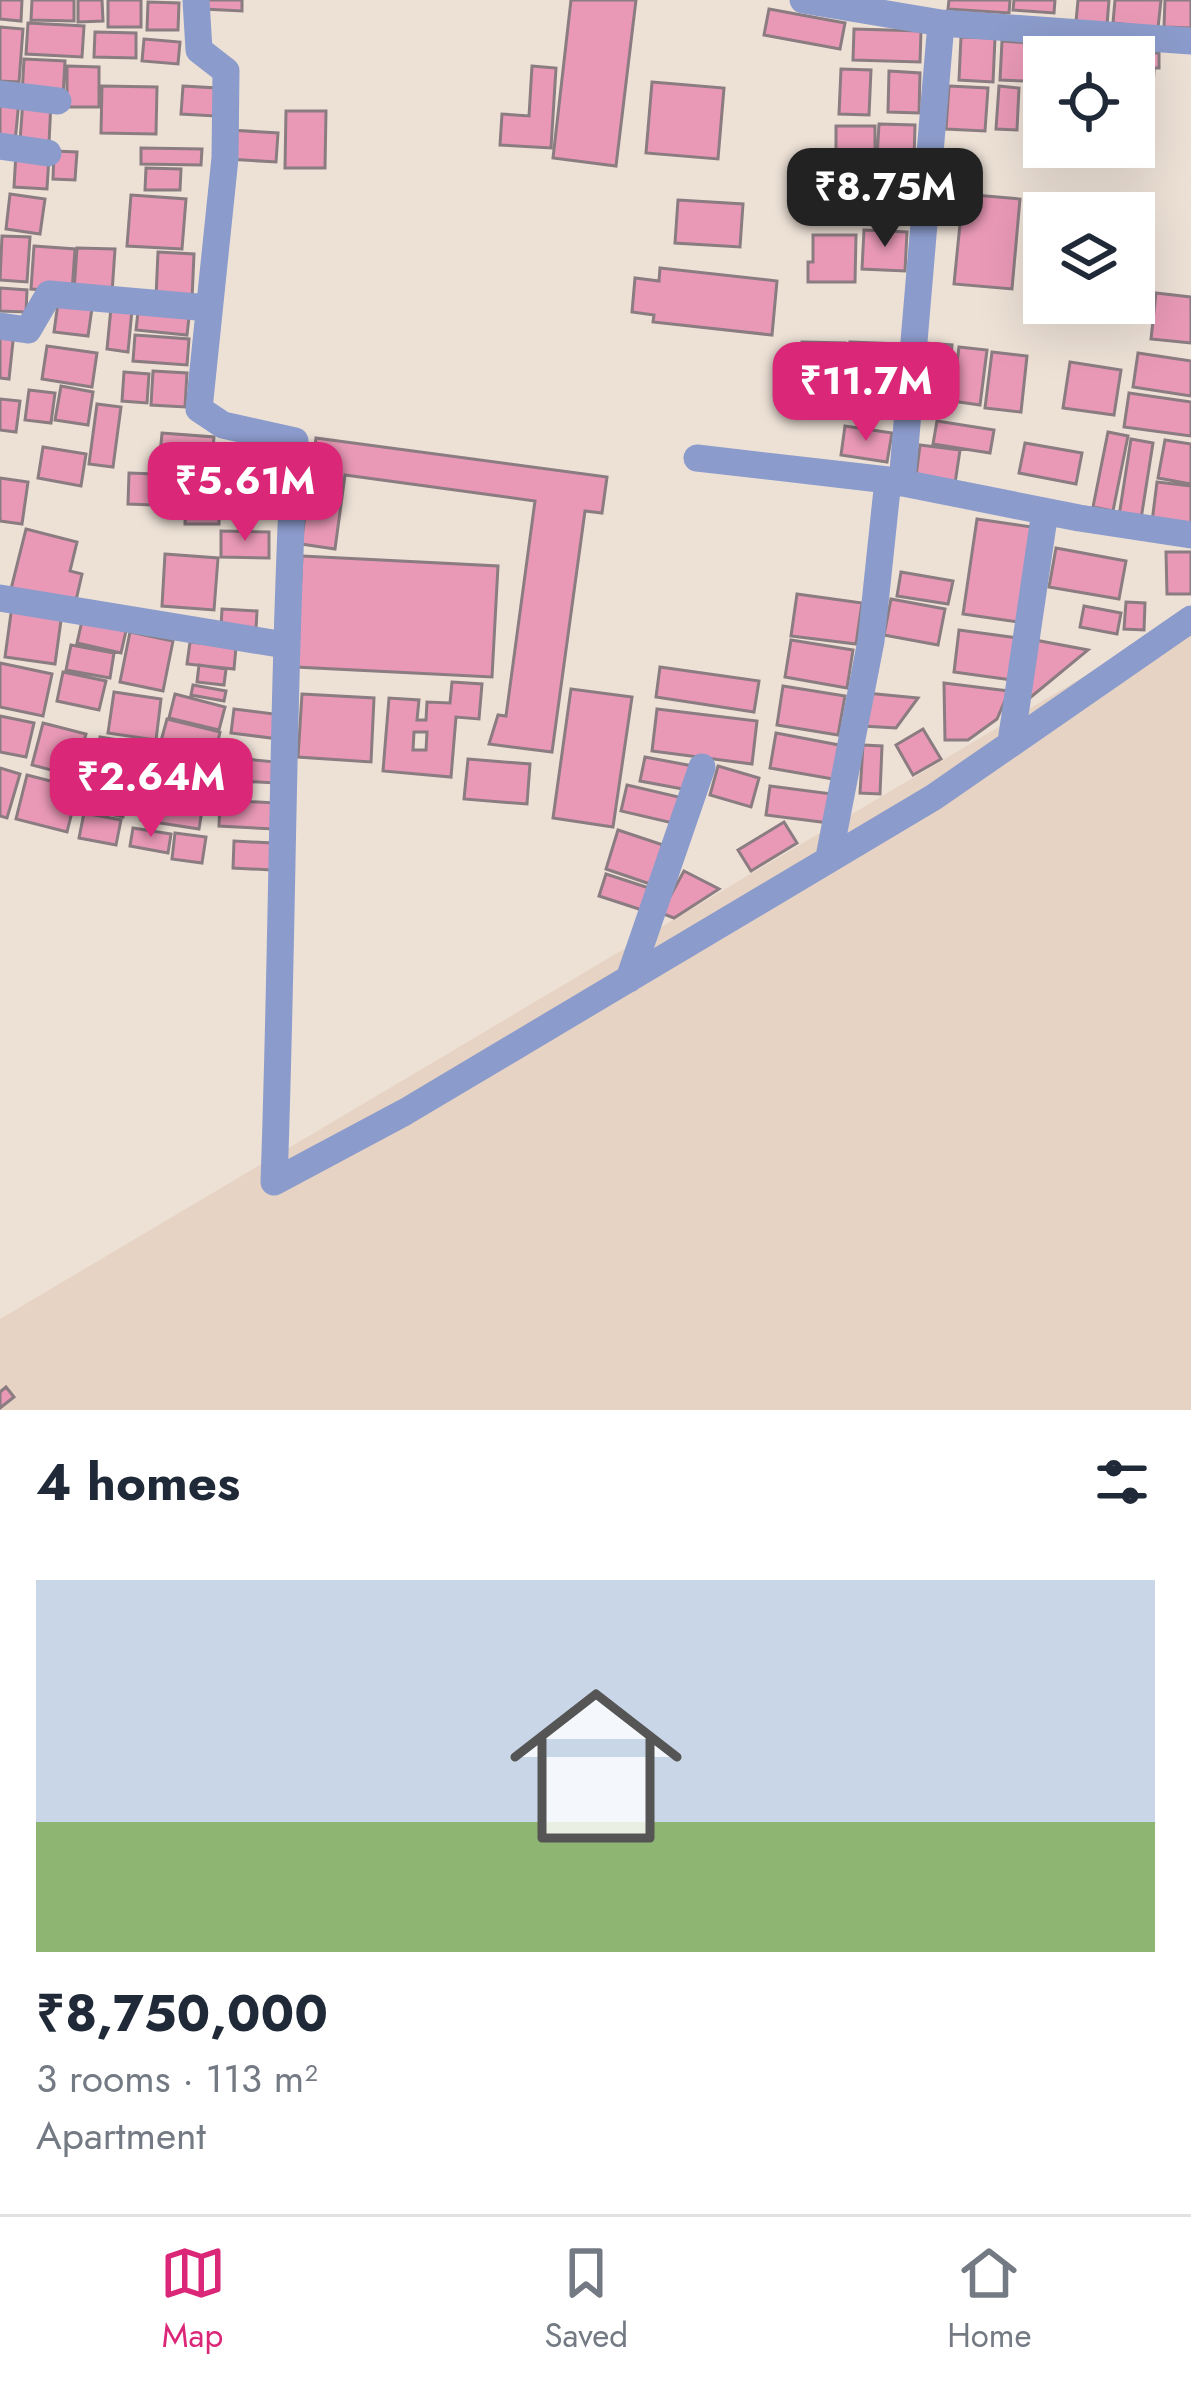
<!DOCTYPE html>
<meta charset="utf-8">
<style>
body{margin:0;font-family:Jost,sans-serif;background:#f2f2f3;color:#1f2937;height:100vh;display:flex;flex-direction:column;font-size:45px;white-space:nowrap}
*{box-sizing:border-box;margin:0}
p{font-size:39px;color:#747a83}
.icon{flex:none;width:66px;height:66px;fill:none;stroke:currentColor;stroke-width:2;stroke-linecap:round;stroke-linejoin:round}
.map{position:relative;height:1410px;overflow:hidden}
.panel{display:flex;flex-direction:column;background:#fff;flex:1}
.panel>*{flex:none}
.buttons{position:absolute;left:1023px;top:36px;display:grid;gap:24px}
.buttons a{display:grid;place-items:center;width:132px;height:132px;border-radius:0px;background:#fff;box-shadow:0 12px 48px #0002;font-size:60px}
.price{position:absolute;translate:-50% -102px;padding:0 27px;border-radius:24px;background:#db2777;color:#fff;font-size:39px;line-height:78px;filter:drop-shadow(0 3px 6px #0008)}
.price::after{content:'';position:absolute;left:50%;top:72px;width:36px;height:27px;margin-left:-18px;background:inherit;clip-path:polygon(0 0,100% 0,50% 100%)}
.price.current{background:#222;color:#fff}
ul{padding:0;list-style:none}
li{display:grid;align-content:center;gap:24px;height:636px;padding:0 36px}
li span{display:grid;place-items:center;height:372px;border-radius:0px;color:#555}
li>.icon{margin-inline-start:auto}
span .icon{width:216px;height:216px;fill:#fffc;stroke-width:1}
li b{font-size:51px}
h2{display:flex;justify-content:space-between;align-items:center;height:144px;padding:0 36px;font-size:51px}
.tabs{display:flex;justify-content:space-around;align-items:center;height:168px;border-top:3px solid #e0e1e3;background:#fff;font-size:33px;color:#747a83}
.tabs a{display:grid;justify-items:center;gap:6px}
.tabs .current{color:#db2777}
.map>svg:first-child{display:block}
.built{fill:#e6d3c4}
.building{fill:#e999b6;stroke:#8b7c81;stroke-width:3;fill-rule:evenodd}
.lines{fill:none;stroke-linecap:round;stroke-linejoin:round}
.minor{stroke:#8b9bcb;stroke-width:27}
</style>
<div class="map">
<svg width="1191" height="1410" viewBox="0 0 1191 1410">
<rect width="100%" height="100%" fill="#ede1d6"/>
<path class="built" d="M1191,613v797h-1191v-91z"/>
<path class="building" d="M0,0h22l-1,21 -21,-2z
M32,0h42v21l-43,-1z
M78,0h24l1,21 -25,1z
M108,0h33v27h-33z
M204,0h38v11l-38,-2z
M571,0h65l-20,166 -63,-8z
M949,0h61l-1,13 -61,-4z
M1014,0h41l-1,13 -41,-3z
M1078,0h31l-2,25 -31,-3z
M1115,0h46l-3,28 -45,-5z
M1165,0h26v28l-27,-1z
M148,2l31,1 -1,27h-31z
M769,9l76,14 -5,26 -76,-14z
M28,23l56,3 -2,31 -56,-3z
M0,27l23,2 -4,53 -19,-1z
M854,29l67,2 -1,31 -67,-2z
M95,32l41,1v25l-42,-1z
M961,37l34,1 -2,44 -34,-2z
M144,39l36,3 -2,22 -36,-3z
M1002,41l26,2 -3,38 -25,-1z
M1050,48l50,3v6h-51z
M1122,53h37v15h-25v-11h-12z
M24,59l41,2 -2,36 -41,-2z
M67,66l32,1v40h-32z
M532,66l24,2 -5,80 -51,-3 2,-31 27,2z
M841,69l30,1 -2,45 -30,-1z
M1134,70l20,1 -2,30 -18,-1z
M889,71l31,2 -1,40 -31,-1z
M652,82l72,6 -6,71 -72,-6z
M102,86l55,1 -1,47 -55,-1z
M183,86l34,2 -2,28 -34,-2z
M949,86l39,2 -3,43 -39,-2z
M999,86l20,2 -2,42 -21,-1z
M0,98l19,2 -4,43 -15,-1z
M23,100l28,2 -2,41 -29,-2z
M1134,103l2,50 -33,-1v-5h31z
M286,111h40l-1,57h-40z
M879,124l36,1 -1,34 -37,-1z
M836,126h39v32h-39z
M230,130l48,3 -2,29 -48,-3z
M141,148l61,1 -1,16 -60,-1z
M54,151l23,1 -2,28 -22,-1z
M16,153l33,3 -2,33 -33,-2z
M832,161l78,3 -2,46 -77,-3z
M146,168l35,1 -1,21h-35z
M10,194l35,5 -5,35 -34,-5z
M963,194l57,5 -8,90 -58,-5z
M131,195l55,4 -4,50 -55,-3z
M678,200l65,4 -3,43 -65,-4z
M864,230l43,2 -2,39 -43,-2z
M813,235h43l-1,47h-47v-20h5z
M2,236l28,1 -3,45 -27,-2z
M34,246l41,3 -3,43 -41,-3z
M77,248l38,1 -3,44 -38,-2z
M158,252l36,2 -2,45 -36,-2z
M660,268l117,13 -5,54 -119,-13 1,-7 -22,-3 3,-34 24,3z
M0,288l27,2 -1,22 -26,-1z
M1156,293l35,4v46l-40,-4z
M58,303l34,5 -4,28 -34,-4z
M111,308l21,2 -4,42 -21,-3z
M138,312l51,5 -2,18 -51,-5z
M0,331l14,1 -5,47 -9,-1z
M135,335l54,4 -2,26 -54,-4z
M802,342l43,1 -2,43 -43,-2z
M850,342l49,2 -2,45 -49,-2z
M924,343l28,2 -5,51 -27,-3z
M47,346l50,7 -5,34 -50,-8z
M959,347l28,3 -7,55 -28,-4z
M992,352l35,4 -6,56 -36,-4z
M1138,353l53,8v35l-58,-9z
M1070,362l51,8 -7,45 -51,-7z
M153,371l34,2 -2,34 -34,-2z
M124,372l25,2 -2,29 -25,-2z
M61,386l32,6 -5,33 -33,-5z
M29,390l26,3 -4,30 -26,-3z
M1129,393l62,9v34l-67,-9z
M0,399l20,2 -4,31 -16,-2z
M97,404l24,3 -8,60 -24,-3z
M937,421l57,9 -4,23 -57,-9z
M845,426l47,7 -5,29 -46,-7z
M1108,432l20,4 -15,75 -20,-4z
M162,433l52,4 -3,34 -52,-5z
M316,438l291,39 -5,36 -17,-2 -33,241 -63,-8 9,-29 8,1 29,-215 -190,-26 -10,74 -34,-5z
M1131,439l22,4 -12,76 -22,-3z
M1165,440l26,4v40l-33,-6z
M1025,443l57,10 -6,31 -57,-11z
M920,445l40,5 -6,40 -39,-6z
M43,447l43,7 -5,32 -43,-8z
M241,451l43,1 -1,44 -43,-1z
M129,473l52,2 -1,31 -52,-2z
M0,478l28,4 -6,42 -22,-3z
M1157,482l34,4v41l-39,-5z
M186,486h34l-1,38h-34z
M977,519l55,8 -14,95 -55,-8z
M26,529l51,13 -7,29 12,3 -8,35 -64,-16z
M221,531l48,1v26l-48,-1z
M1056,548l70,13 -7,38 -70,-12z
M1166,552h25v42h-24z
M165,554l53,4 -4,52 -52,-4z
M302,556l196,10 -6,111 -196,-10z
M901,572l52,9 -5,23 -51,-8z
M797,594l65,9 -6,41 -65,-8z
M891,599l54,10 -7,36 -54,-10z
M1126,602l19,1 -1,27 -20,-1z
M12,606l50,7 -7,51 -50,-7z
M1084,606l37,7 -4,21 -37,-7z
M222,609l35,2 -1,18 -35,-2z
M82,621l44,10 -5,22 -44,-10z
M959,630l59,8 -6,42 -58,-8z
M130,632l43,9 -10,50 -43,-9z
M791,640l62,10 -6,38 -62,-11z
M1035,640l53,10 -62,51z
M190,642l46,5 -2,22 -47,-5z
M71,645l43,8 -4,25 -44,-8z
M0,663l52,11 -9,42 -43,-9z
M199,665l27,4 -2,16 -27,-3z
M660,667l99,14 -5,31 -98,-15z
M63,672l43,9 -7,29 -42,-9z
M452,682l30,2 -3,35 -23,-2 -5,60 -68,-6 6,-73 30,2 -2,20h9l1,-18 23,1zM414,732h13l-1,18h-13z
M944,683l65,8 -12,28 -29,21h-23z
M193,685l33,6 -2,10 -33,-6z
M783,686l62,10 -7,39 -61,-10z
M571,689l61,8 -19,130 -60,-9z
M114,692l47,7 -5,41 -48,-7z
M866,693l52,5 -22,30 -33,-2z
M175,694l50,13 -6,23 -50,-12z
M302,694l72,4 -3,64 -73,-5z
M234,709l48,6 -3,24 -48,-6z
M657,709l100,12 -5,43 -100,-13z
M0,716l34,7 -8,34 -26,-5z
M167,719l53,13 -5,22 -54,-13z
M43,723l43,11 -12,42 -42,-11z
M923,729l18,30 -28,16 -17,-30z
M776,733l63,12 -6,34 -63,-11z
M100,737l43,7 -2,17 -44,-7z
M863,745l19,1 -2,48 -20,-1z
M155,746l60,10 -6,33 -60,-10z
M97,757l41,8 -4,19 -41,-9z
M223,757l53,5 -1,21 -54,-3z
M645,757l48,9 -5,24 -48,-9z
M468,759l62,5 -3,40 -63,-5z
M718,766l41,12 -8,29 -41,-12z
M0,768l20,6 -13,44 -7,-2z
M27,775l51,13 -11,44 -51,-13z
M627,785l56,13 -6,26 -56,-13z
M770,786l62,8 -3,29 -63,-8z
M146,788l58,10 -5,31 -58,-9z
M87,789l40,9 -4,19 -40,-9z
M220,800l55,3 -2,26 -54,-3z
M84,813l37,7 -5,25 -37,-7z
M784,822l13,21 -46,28 -13,-21z
M133,828l38,6 -3,19 -38,-7z
M618,830l51,17 -13,39 -50,-17z
M175,833l31,4 -4,26 -30,-4z
M234,841l38,2 -1,27 -38,-2z
M684,871l35,18 -45,29 -13,-5z
M606,874l43,14 -7,22 -43,-14z
M6,1387l8,10 -14,11v-16z"/>
<g class="lines">
<path class="minor" d="M196,0l3,50 27,21 -1,87 -26,251 24,16 72,16c-13,247 -12,494 -21,741l131,-70 529,-315 257,-178
M803,0l138,23 250,18
M0,94l58,7
M0,146l48,7
M0,326l28,4 21,-36 160,14
M697,458l191,22 191,38 112,17
M902,483l39,-460
M0,598l285,47
M1011,742l34,-231
M829,857l42,-216 17,-161
M629,979l73,-212"/>
</g>
</svg>
<div class="buttons">
<a><svg class="icon" aria-label="locate" viewBox="0 0 24 24"><circle cx="12" cy="12" r="6"/><path d="M12 2v4M12 18v4M2 12h4M18 12h4"/></svg></a>
<a><svg class="icon" aria-label="layers" viewBox="0 0 24 24"><path d="M12 4l9 5-9 5-9-5zM3 14l9 5 9-5"/></svg></a>
</div>
<b class="price current" style="left:885px;top:250px">₹8.75M</b>
<b class="price" style="left:866px;top:444px">₹11.7M</b>
<b class="price" style="left:245px;top:544px">₹5.61M</b>
<b class="price" style="left:151px;top:840px">₹2.64M</b>
</div>
<section class="panel">
<h2>4 homes<svg class="icon" aria-label="filters" viewBox="0 0 24 24"><path d="M4 7h16M4 17h16"/><circle cx="9" cy="7" r="2"/><circle cx="15" cy="17" r="2"/></svg></h2>
<ul>
<li><span style="background:linear-gradient(#c9d6e8 65%,#8fb573 0)"><svg class="icon" aria-label="home" viewBox="0 0 24 24"><path d="M3 11l9-7 9 7M6 9v11h12V9"/></svg></span><div><b>₹8,750,000</b><p>3 rooms · 113 m²</p><p>Apartment</p></div></li>
</ul>
</section>
<nav class="tabs">
<a class="current"><svg class="icon" aria-label="map" viewBox="0 0 24 24"><path d="M3 6l6-2 6 2 6-2v14l-6 2-6-2-6 2zM9 4v14M15 6v14"/></svg>Map</a>
<a><svg class="icon" aria-label="saved" viewBox="0 0 24 24"><path d="M7 4h10v16l-5-4-5 4z"/></svg>Saved</a>
<a><svg class="icon" aria-label="home" viewBox="0 0 24 24"><path d="M3 11l9-7 9 7M6 9v11h12V9"/></svg>Home</a>
</nav>
